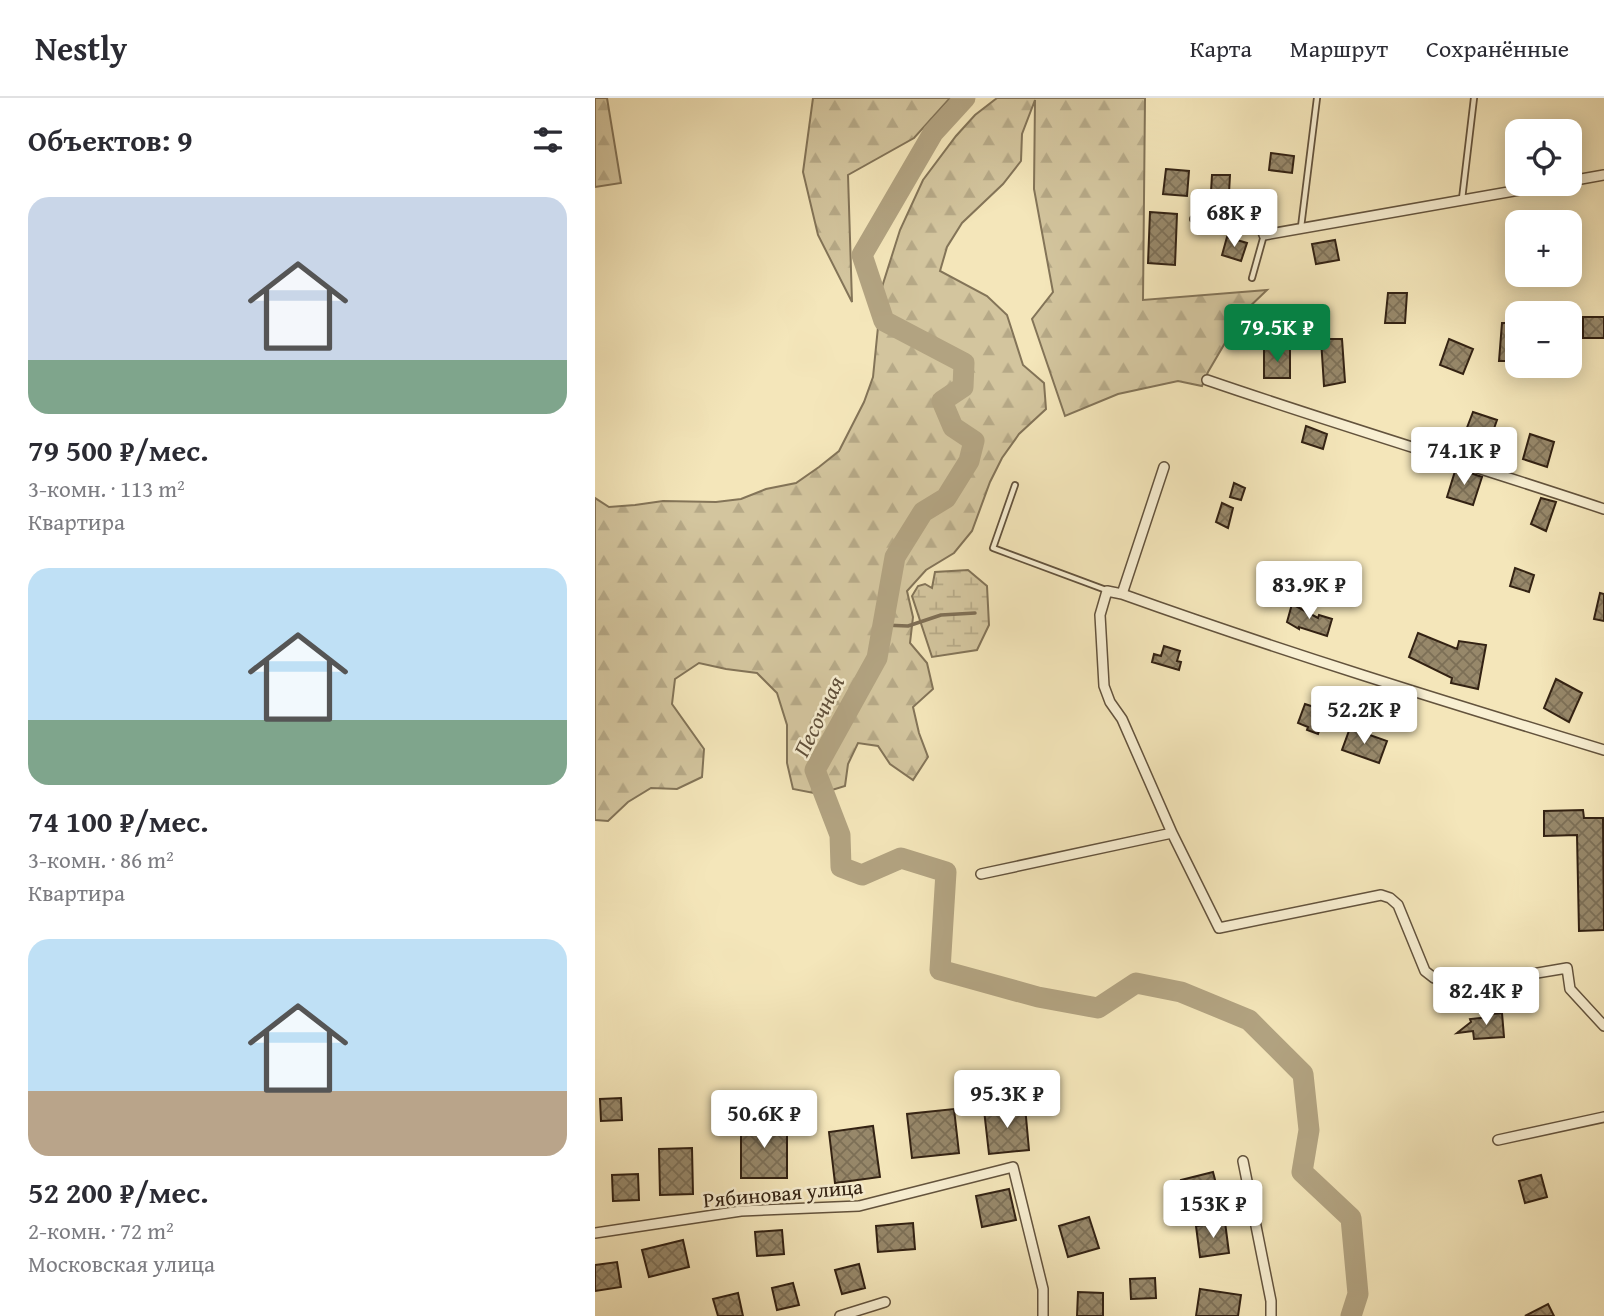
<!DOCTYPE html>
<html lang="ru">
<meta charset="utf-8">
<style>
body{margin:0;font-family:"Gentium Book Plus",serif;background:#f7f7f7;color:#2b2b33;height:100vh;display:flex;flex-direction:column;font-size:26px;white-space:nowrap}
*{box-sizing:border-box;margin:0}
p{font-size:23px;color:#7c7c81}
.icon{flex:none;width:38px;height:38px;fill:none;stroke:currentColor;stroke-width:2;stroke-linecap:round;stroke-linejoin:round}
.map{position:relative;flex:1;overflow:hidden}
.side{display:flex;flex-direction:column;background:#fff;width:595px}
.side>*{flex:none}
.buttons{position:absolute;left:910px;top:21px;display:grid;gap:14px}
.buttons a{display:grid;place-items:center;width:77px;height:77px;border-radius:14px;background:#fff;box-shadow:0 4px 18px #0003;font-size:35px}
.price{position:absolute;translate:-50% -60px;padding:0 16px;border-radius:7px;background:#fff;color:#222;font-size:23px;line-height:46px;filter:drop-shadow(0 2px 4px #0008)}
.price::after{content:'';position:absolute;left:50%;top:42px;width:21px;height:16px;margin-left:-10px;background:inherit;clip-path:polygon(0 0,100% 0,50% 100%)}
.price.selected{background:#0b8043;color:#fff}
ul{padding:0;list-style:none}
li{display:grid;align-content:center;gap:14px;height:371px;padding:0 28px}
li span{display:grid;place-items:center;height:217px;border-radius:21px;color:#555}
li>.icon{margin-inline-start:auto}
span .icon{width:126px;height:126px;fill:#fffc;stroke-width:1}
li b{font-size:30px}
h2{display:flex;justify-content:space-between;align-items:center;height:84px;padding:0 28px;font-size:30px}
header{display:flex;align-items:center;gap:42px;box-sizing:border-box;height:98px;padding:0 35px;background:#fff;border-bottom:2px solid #e1e1e2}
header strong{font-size:33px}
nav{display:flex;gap:38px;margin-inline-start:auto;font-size:24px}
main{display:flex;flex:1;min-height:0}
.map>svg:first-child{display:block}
.forest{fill:url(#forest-firs);stroke:#837458;stroke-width:2}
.wetland{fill:url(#wetland-marsh);stroke:#837458;stroke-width:2}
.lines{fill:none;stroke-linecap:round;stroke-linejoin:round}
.stream{stroke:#7f6f55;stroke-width:3.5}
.river{stroke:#b2a381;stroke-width:21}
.building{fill:url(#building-cross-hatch);stroke:#332213;stroke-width:2}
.lane-casing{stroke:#63533d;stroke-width:8}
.street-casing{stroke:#63533d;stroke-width:12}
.lane{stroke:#f8efd2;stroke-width:4.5}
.street{stroke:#f8efd2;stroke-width:9}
.labels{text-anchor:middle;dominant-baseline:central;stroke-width:5;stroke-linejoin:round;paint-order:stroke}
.street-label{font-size:21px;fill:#332213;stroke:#f8efd2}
.water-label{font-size:23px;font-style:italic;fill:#5f4f3a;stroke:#f8efd2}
</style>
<header>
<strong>Nestly</strong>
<nav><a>Карта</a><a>Маршрут</a><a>Сохранённые</a></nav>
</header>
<main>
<section class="side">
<h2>Объектов: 9<svg class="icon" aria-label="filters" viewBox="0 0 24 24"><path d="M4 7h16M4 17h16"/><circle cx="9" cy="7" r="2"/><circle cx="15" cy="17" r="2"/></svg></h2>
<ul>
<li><span style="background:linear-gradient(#c9d6e8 75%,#7fa58c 0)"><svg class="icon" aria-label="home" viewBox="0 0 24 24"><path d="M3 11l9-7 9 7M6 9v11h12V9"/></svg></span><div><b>79 500 ₽/мес.</b><p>3-комн. · 113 m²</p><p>Квартира</p></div></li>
<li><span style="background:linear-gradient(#bfe0f5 70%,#7fa58c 0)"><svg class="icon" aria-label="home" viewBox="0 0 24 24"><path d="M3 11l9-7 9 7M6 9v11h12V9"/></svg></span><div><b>74 100 ₽/мес.</b><p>3-комн. · 86 m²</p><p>Квартира</p></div></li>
<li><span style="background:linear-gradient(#bfe0f5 70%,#b9a48a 0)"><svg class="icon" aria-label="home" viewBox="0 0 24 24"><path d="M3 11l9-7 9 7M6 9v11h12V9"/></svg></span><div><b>52 200 ₽/мес.</b><p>2-комн. · 72 m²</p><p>Московская улица</p></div></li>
</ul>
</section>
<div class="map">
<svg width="1009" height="1218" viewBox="0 0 1009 1218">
<defs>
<pattern id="forest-firs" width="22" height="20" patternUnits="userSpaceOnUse" patternTransform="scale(1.75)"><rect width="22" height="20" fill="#d3c59e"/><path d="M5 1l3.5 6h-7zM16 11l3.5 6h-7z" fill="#b6a987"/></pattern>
<pattern id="wetland-marsh" width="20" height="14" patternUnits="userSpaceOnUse" patternTransform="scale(1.75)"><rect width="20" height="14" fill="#d3c59e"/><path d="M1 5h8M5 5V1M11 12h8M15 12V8" fill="none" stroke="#b6a987"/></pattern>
<pattern id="building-cross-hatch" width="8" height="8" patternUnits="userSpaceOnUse" patternTransform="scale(1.75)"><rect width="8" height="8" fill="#97886a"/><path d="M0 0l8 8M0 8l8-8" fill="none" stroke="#7c6f56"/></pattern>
</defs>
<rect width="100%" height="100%" fill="#f4e6ba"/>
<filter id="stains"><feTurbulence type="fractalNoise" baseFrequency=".00286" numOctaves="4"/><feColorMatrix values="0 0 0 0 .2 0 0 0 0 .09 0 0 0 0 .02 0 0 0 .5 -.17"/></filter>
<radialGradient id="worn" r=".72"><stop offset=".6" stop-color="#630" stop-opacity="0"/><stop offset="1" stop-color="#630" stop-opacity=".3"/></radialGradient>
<path class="forest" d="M0,0h12l14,85 -26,4z
M218,0h137l-36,40 -66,37 4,127 -34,-67 -15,-63z
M402,0h148l-2,202 124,-10 -25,24 -34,58 -6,14 -24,-5 -60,13 -53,22 -33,-97 21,-27 -19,-103 1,-89 -13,34 -1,27 -18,23 -41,39 -15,24 -7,24 47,25 20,19 16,50 21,18 2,26 -27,25 -17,24 -12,24 -18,49 -18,22 -28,17 -19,21 6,26 -3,26 17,20 6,26 -20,18 6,26 9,24 -15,23 -23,-16 -12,-18 -20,-3 -10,21 -3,22 -26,8 -26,-5 -6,-26v-38l-10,-32 -20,-20 -31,-4 -27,-6 -24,16 -3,25 32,45 -2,28 -25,12 -26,-1 -23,14 -20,19 -13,-1v-322l14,9 26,-2 28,-4 53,1 25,-3 25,-10 30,-6 23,-16 20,-16 25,-49 9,-25 9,-90 18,-57 23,-50 33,-44 19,-21z"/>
<path class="wetland" d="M373,472l19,16 2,39 -12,25 -45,7 -20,-61 6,-10 7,-2 7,4 3,-16z"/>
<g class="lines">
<path class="stream" d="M288,527l25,1 33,-11 34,-2"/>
<path class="river" d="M370,0l-32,35 -71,122 22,66 80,42 -1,24 -21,14 11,26 21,14 -5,20 -23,37 -23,14 -28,45 -18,101 -62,112 25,65 1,32 21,8 39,-17 45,14 -6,98 98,27 60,11 38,-25 45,9 68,28 54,54 6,56 -7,42 49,46 7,76 -7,22"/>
</g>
<path class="building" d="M676,55l23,3 -2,17 -23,-3z
M571,71l23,2 -2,25 -24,-2z
M617,77h18l-1,18 -18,-1z
M555,114l27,2 -2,51 -27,-2z
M632,139l20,6 -6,18 -19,-6z
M740,142l4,20 -23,4 -4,-20z
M793,195h19l-2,30h-20z
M988,219h21v21h-21z
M907,225h15v38h-18z
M726,241h21l3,43 -21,4z
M854,241l24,10 -10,25 -23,-9z
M669,251h26v29h-26z
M878,314l24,8 -9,26 -25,-8z
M711,328l21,8 -4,15 -21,-7z
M935,336l24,8 -7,25 -24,-8z
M861,370l26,9 -9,28 -26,-8z
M639,385l11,5 -4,12 -11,-3z
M946,400l15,4 -10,29 -15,-7z
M627,405l11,5 -5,20 -12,-6z
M920,470l19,7 -5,17 -19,-6z
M1005,495l4,1v27l-10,-2z
M697,506l26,14 1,-3 13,4 -5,17 -28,-9v2l-12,-7z
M823,535l39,16 2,-8 27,4 -8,44 -27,-6 1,-5 -43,-21z
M569,548l16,5 -3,10 4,1 -2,8 -27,-8 2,-8 7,2z
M961,581l26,14 -13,29 -25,-14z
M710,606l21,7 -8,23 -11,-4 1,-3 -10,-4z
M755,630l37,13 -8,22 -37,-13z
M988,712l1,8h19l1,112 -25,1 -2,-96 -33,1v-25z
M907,915l2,24 -30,2 -1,-8 -16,2 14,-11 -1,-3 20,-2v-3z
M26,1000l1,22 -21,1 -1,-22z
M430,1008l4,44 -40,4 -5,-44z
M359,1011l5,44 -47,5 -5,-44z
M146,1024h46v56h-46z
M278,1028l7,51 -45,6 -6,-51z
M97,1050l1,46 -33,1 -1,-46z
M618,1074l7,27 -33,7 -6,-26z
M43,1076l1,26 -26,1 -1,-26z
M946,1077l6,22 -22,6 -6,-22z
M414,1091l7,31 -34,7 -6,-31z
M494,1119l10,31 -31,9 -9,-31z
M630,1124l4,31 -29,4 -4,-31z
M318,1125l2,26 -37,3 -2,-26z
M187,1132l2,24 -27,2 -2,-24z
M88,1142l6,27 -40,10 -7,-27z
M22,1164l4,25 -26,4v-26z
M264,1166l6,24 -23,6 -7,-24z
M560,1180l1,20 -25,1 -1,-20z
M198,1185l6,22 -22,5 -5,-22z
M605,1191l41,6 -3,21h-42z
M483,1194l25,1v23h-26z
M143,1195l5,23h-25l-5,-17z
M953,1206l6,12h-29z"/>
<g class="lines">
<defs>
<path id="lane" d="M867,101l12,-101
M598,121l58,6 13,10 -12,43
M706,129l16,-129
M420,387l-22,63 113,42"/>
<path id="street" d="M975,83l34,-6
M669,137l290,-51
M612,282c131,45 265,85 397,129
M569,369l-42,127c159,57 321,107 482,156
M577,735l47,95 162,-33 9,3 8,7 27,66 9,7 44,5 89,-15 3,21 34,37
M386,776l191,-41 -50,-114 -12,-17 -6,-16 -4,-71 7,-24 15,3
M903,1042l106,-23
M648,1063l28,140v15
M0,1135l146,-22 118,-5 154,-39 30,122v27
M245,1218l45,-14"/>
</defs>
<use href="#lane" class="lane-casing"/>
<use href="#street" class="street-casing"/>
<use href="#lane" class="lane"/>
<use href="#street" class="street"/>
</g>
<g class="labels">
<g class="street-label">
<text transform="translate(188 1095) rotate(-5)">Рябиновая улица</text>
</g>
<g class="water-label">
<text transform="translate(223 618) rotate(-64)">Песочная</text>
</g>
</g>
<rect width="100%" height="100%" filter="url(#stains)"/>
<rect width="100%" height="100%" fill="url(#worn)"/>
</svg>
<div class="buttons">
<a><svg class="icon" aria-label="locate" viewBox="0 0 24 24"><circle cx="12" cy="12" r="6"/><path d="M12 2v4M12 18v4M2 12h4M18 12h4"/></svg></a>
<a>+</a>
<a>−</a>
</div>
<b class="price" style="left:639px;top:151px">68K ₽</b>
<b class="price selected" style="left:682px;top:266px">79.5K ₽</b>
<b class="price" style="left:869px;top:389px">74.1K ₽</b>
<b class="price" style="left:714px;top:523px">83.9K ₽</b>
<b class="price" style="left:769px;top:648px">52.2K ₽</b>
<b class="price" style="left:891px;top:929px">82.4K ₽</b>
<b class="price" style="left:412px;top:1032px">95.3K ₽</b>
<b class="price" style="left:169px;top:1052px">50.6K ₽</b>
<b class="price" style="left:618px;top:1142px">153K ₽</b>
</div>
</main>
